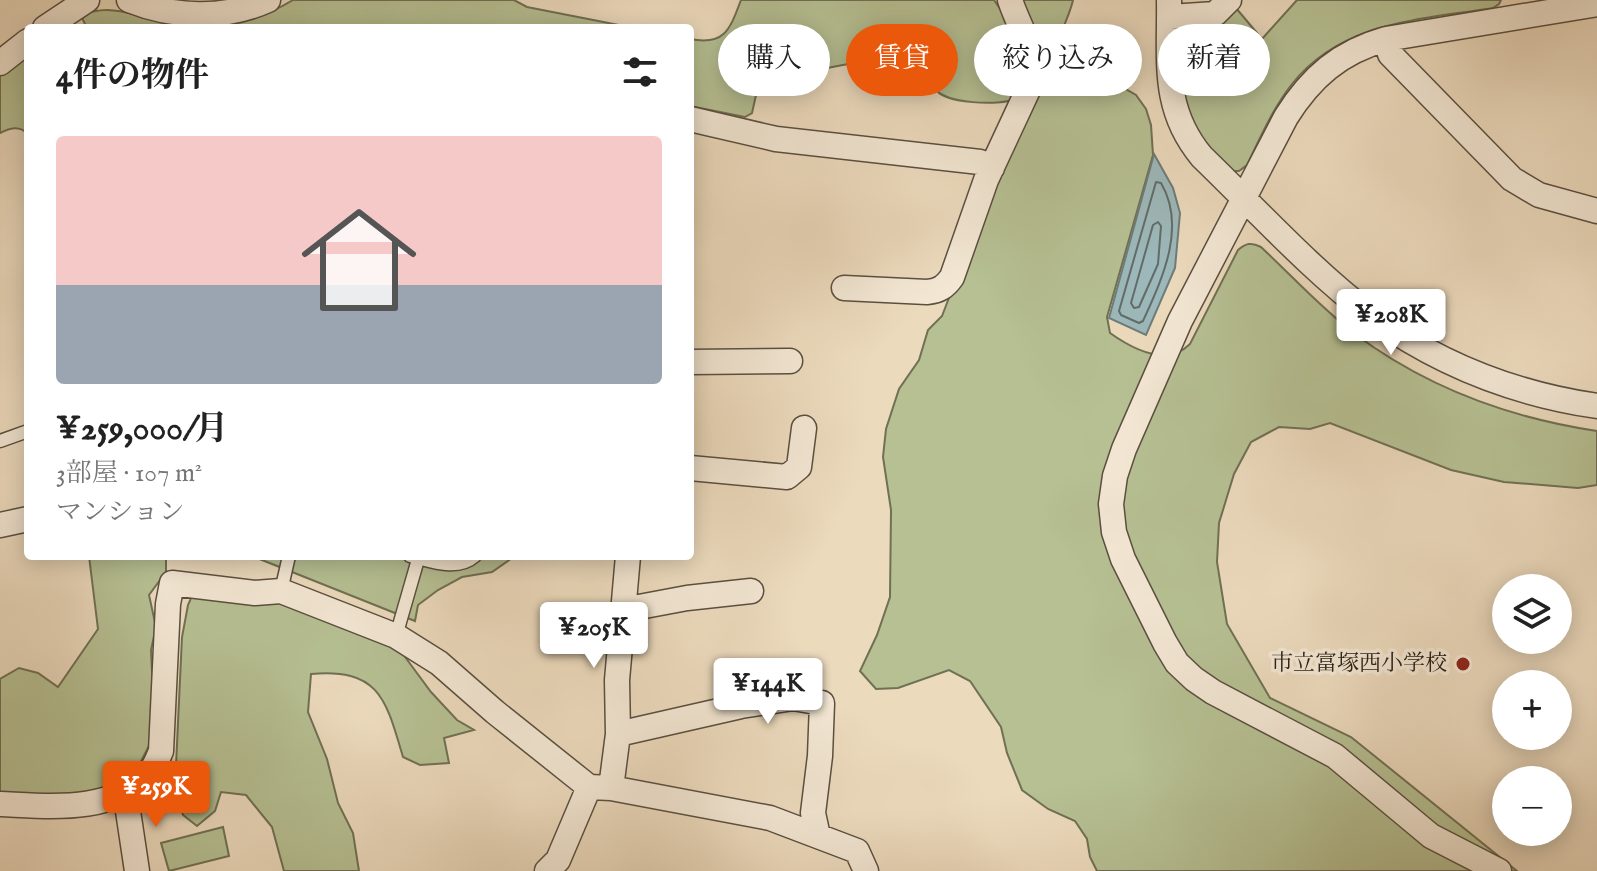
<!DOCTYPE html>
<html lang="ja">
<meta charset="utf-8">
<style>
body{margin:0;font-family:"IM FELL English","Noto Serif JP",serif;background:#f6f6f6;color:#222;height:100vh;display:flex;flex-direction:column;font-size:30px;white-space:nowrap}
*{box-sizing:border-box;margin:0}
p{font-size:26px;color:#767676}
.icon{flex:none;width:44px;height:44px;fill:none;stroke:currentColor;stroke-width:2;stroke-linecap:round;stroke-linejoin:round}
.map{position:relative;flex:1;overflow:hidden}
.sheet{position:absolute;left:24px;top:24px;width:670px;height:536px;display:flex;flex-direction:column;background:#fff;border-radius:8px;box-shadow:0 4px 20px #0003}
.sheet>*{flex:none}
.banner{position:absolute;left:718px;top:24px;width:758px;height:72px;display:flex;gap:16px}
.fabs{position:absolute;left:1492px;top:574px;display:grid;gap:16px}
.fabs a{display:grid;place-items:center;width:80px;height:80px;border-radius:50%;background:#fff;box-shadow:0 4px 20px #0003;font-size:40px}
.price{position:absolute;translate:-50% -68px;padding:0 18px;border-radius:8px;background:#fff;color:#222;font-size:26px;line-height:52px;filter:drop-shadow(0 2px 4px #0008)}
.price::after{content:'';position:absolute;left:50%;top:48px;width:24px;height:18px;margin-left:-12px;background:inherit;clip-path:polygon(0 0,100% 0,50% 100%)}
.price.current{background:#ea580c;color:#fff}
ul{padding:0;list-style:none}
li{display:grid;align-content:center;gap:16px;height:424px;padding:0 32px}
li span{display:grid;place-items:center;height:248px;border-radius:8px;color:#555}
li>.icon{margin-inline-start:auto}
span .icon{width:144px;height:144px;fill:#fffc;stroke-width:1}
li b{font-size:34px}
h2{display:flex;justify-content:space-between;align-items:center;height:96px;padding:0 32px;font-size:34px}
.tag{padding:0 28px;border-radius:36px;background:#fff;box-shadow:0 4px 20px #0003;font-size:28px;line-height:72px}
.tag.current{background:#ea580c;color:#fff}
.map>svg:first-child{display:block}
.green{fill:#b6c093;stroke:#707054;stroke-width:2}
.water{fill:#9cb8ba;stroke:#6e7c78;stroke-width:2}
.lines{fill:none;stroke-linecap:round;stroke-linejoin:round}
.shore{stroke:#626c68;stroke-width:2}
.service-casing{stroke:#5a4f40;stroke-width:15}
.minor-casing{stroke:#5a4f40;stroke-width:27}
.service{stroke:#f3e7d4;stroke-width:12}
.minor{stroke:#f3e7d4;stroke-width:24}
.poi-dot{fill:#8f2418;stroke:#f3e7d4;stroke-width:3}
.labels{text-anchor:middle;dominant-baseline:central;stroke-width:7;stroke-linejoin:round;paint-order:stroke}
.poi-label{font-size:22px;fill:#292116;stroke:#f3e7d4;text-anchor:end}
</style>
<div class="map">
<svg width="1597" height="871" viewBox="0 0 1597 871">
<rect width="100%" height="100%" fill="#ecdabd"/>
<filter id="stains"><feTurbulence type="fractalNoise" baseFrequency=".0025" numOctaves="4"/><feColorMatrix values="0 0 0 0 .2 0 0 0 0 .09 0 0 0 0 .02 0 0 0 .5 -.17"/></filter>
<radialGradient id="worn" r=".72"><stop offset=".6" stop-color="#630" stop-opacity="0"/><stop offset="1" stop-color="#630" stop-opacity=".3"/></radialGradient>
<path class="green" d="M293,0h221l13,7 107,21h-547l-6,-12c32,-16 64,5 97,9 39,5 81,-4 115,-25z
M741,0h253l19,28 13,33 -11,38c-14,7 -73,5 -80,-11 -4,-10 1,-22 -1,-32l-5,-5 -7,-1 -158,30 -6,6 -6,27 -7,4 -55,-11v-67c35,7 40,-10 51,-39z
M1017,0h56c-4,19 -16,33 -12,52l75,43 10,14 5,16 2,30 -46,162 3,16c24,17 57,34 80,11l48,-94c8,-7 13,-8 23,-3 31,29 60,61 94,87 71,53 155,84 242,97v54l-19,3 -74,-6 -53,-12 -121,-47 -20,6 -31,-2 -28,15 -17,32 -15,49 -2,39 10,62 43,74 81,39 166,134h-420l-7,-14 -3,-18 -12,-18 -27,-12 -26,-19 -15,-37 -6,-26 -31,-46 -21,-11 -51,18 -22,1 -16,-18 17,-36 13,-38 1,-87 -8,-53 3,-28 13,-40 20,-29 9,-30 14,-14 51,-133 43,-88z
M1297,0h204l-2,4 -6,4c-74,12 -151,13 -201,76 -19,24 -32,54 -45,81l-8,6h-5c-48,-34 -57,-84 -52,-139l5,-5 49,-19 26,31z
M28,53v81c-9,-9 -18,-6 -28,-1v-58z
M89,556h77v16l-17,23 7,32 -5,23 4,84 -19,37 -38,22 -51,5 -47,-3v-116l19,-11 19,5 20,14 40,-58z
M257,556h258l-23,16 -30,5 -24,13 -20,15 -3,16 -158,-63z
M228,578l169,68 34,46 26,28 17,10 -30,8 5,25 -29,2 -17,-8c-17,-57 -23,-89 -92,-83l-3,38 19,47 11,44 15,30 6,38h-75l-12,-44 -26,-32 -25,-3 -6,19 -18,15 -14,-11 -8,-28 7,-150 6,-32 10,-23z
M223,827l6,29 -60,15 -8,-28z"/>
<path class="water" d="M1154,154l19,34 7,25 -5,55 -29,67 -37,-17z"/>
<g class="lines">
<path class="shore" d="M1156,182l5,1c26,44 1,96 -18,138l-4,2 -18,-8 -2,-4z
M1158,222l3,4 -3,38 -19,43 -5,1 -3,-5 22,-78z"/>
<defs>
<path id="service" d="M0,441l28,-10
M410,556c21,5 47,16 65,0
M281,591l8,-35
M396,636l23,-80"/>
<path id="minor" d="M129,0c45,18 95,20 139,0
M1169,0c1,60 -8,108 33,157 54,52 110,114 170,159 68,49 143,78 225,90
M1170,17l45,-3 14,-14
M45,28l42,-28
M1386,39l4,15 122,125 27,16 58,16
M0,63l28,-22
M690,119l86,20 204,23 12,6
M844,288l83,4c12,-1 18,-5 25,-15l34,-97 48,-103c0,-29 -15,-50 -24,-77
M690,362l100,-1
M690,468l97,9 12,-10 5,-39
M0,525l28,-6
M623,610l64,-12 64,-7
M618,734l123,-28 52,-8 29,5 -2,53 -7,57 5,23
M611,788l7,-54 -1,-54 11,-124
M125,791l12,80
M0,804c49,2 113,10 149,-31 6,-6 9,-15 12,-22l7,-147 4,-21 83,10 26,-2 115,45 43,27 56,49 94,75 22,1 159,30 87,33 9,20
M547,871l11,-11 31,-73
M1499,871l-68,-35 -96,-80 -122,-64 -19,-13 -17,-16 -12,-20 -42,-84 -9,-27 -3,-28 4,-28 9,-27 56,-128 106,-204c25,-40 54,-65 100,-78l211,-35"/>
</defs>
<use href="#service" class="service-casing"/>
<use href="#minor" class="minor-casing"/>
<use href="#service" class="service"/>
<use href="#minor" class="minor"/>
</g>
<circle class="poi-dot" cx="1463" cy="664" r="8"/>
<g class="labels">
<g class="poi-label">
<text x="1447" y="664">市立富塚西小学校</text>
</g>
</g>
<rect width="100%" height="100%" filter="url(#stains)"/>
<rect width="100%" height="100%" fill="url(#worn)"/>
</svg>
<div class="fabs">
<a><svg class="icon" aria-label="layers" viewBox="0 0 24 24"><path d="M12 4l9 5-9 5-9-5zM3 14l9 5 9-5"/></svg></a>
<a>+</a>
<a>−</a>
</div>
<b class="price" style="left:1391px;top:357px">¥208K</b>
<b class="price" style="left:594px;top:670px">¥205K</b>
<b class="price" style="left:768px;top:726px">¥144K</b>
<b class="price current" style="left:156px;top:829px">¥259K</b>
<div class="banner">
<a class="tag">購入</a>
<a class="tag current">賃貸</a>
<a class="tag">絞り込み</a>
<a class="tag">新着</a>
</div>
<section class="sheet">
<h2>4件の物件<svg class="icon" aria-label="filters" viewBox="0 0 24 24"><path d="M4 7h16M4 17h16"/><circle cx="9" cy="7" r="2"/><circle cx="15" cy="17" r="2"/></svg></h2>
<ul>
<li><span style="background:linear-gradient(#f6c9c9 60%,#9aa5b1 0)"><svg class="icon" aria-label="home" viewBox="0 0 24 24"><path d="M3 11l9-7 9 7M6 9v11h12V9"/></svg></span><div><b>¥259,000/月</b><p>3部屋 · 107 m²</p><p>マンション</p></div></li>
</ul>
</section>
</div>
